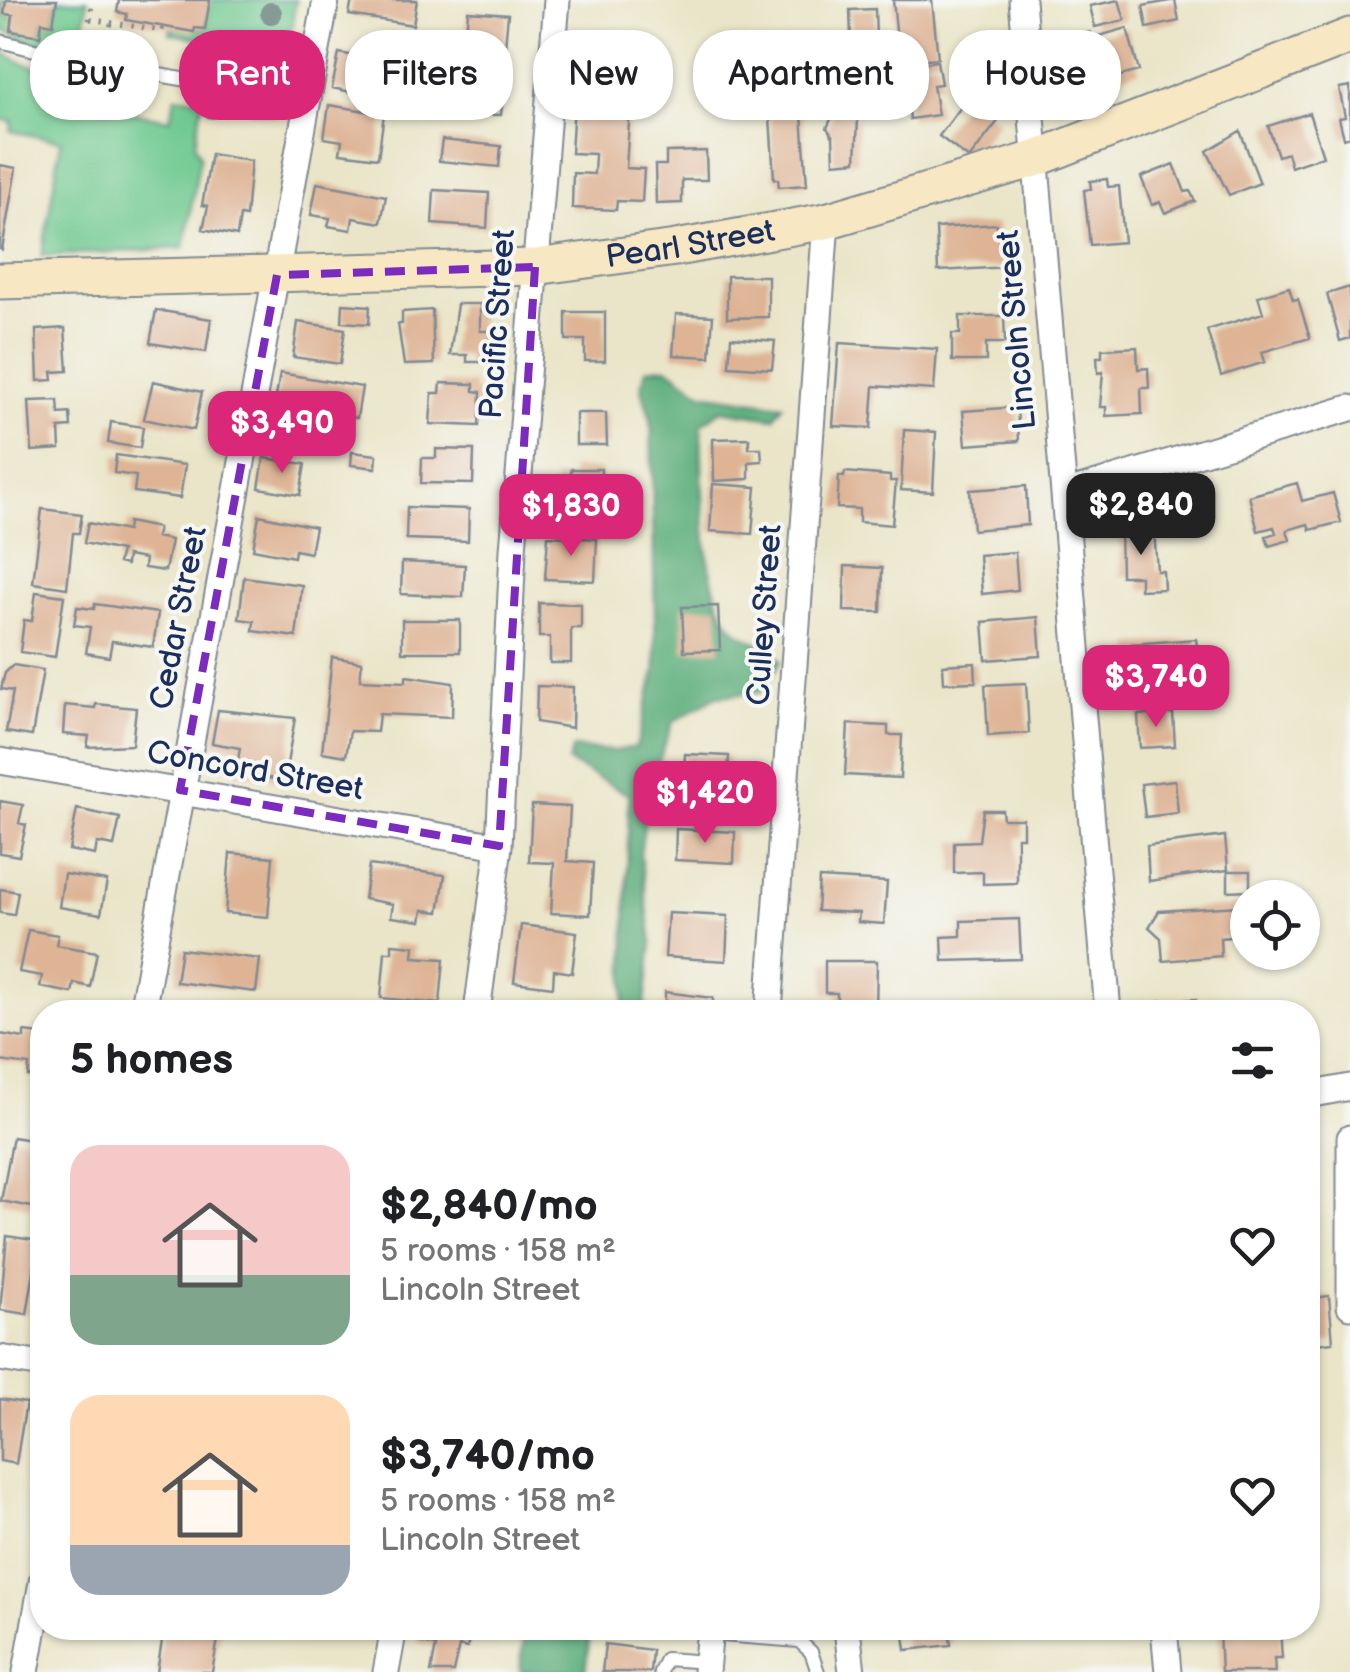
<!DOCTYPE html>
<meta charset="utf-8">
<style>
body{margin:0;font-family:"Balsamiq Sans",sans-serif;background:#f2f2f2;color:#202124;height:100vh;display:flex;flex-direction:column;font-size:38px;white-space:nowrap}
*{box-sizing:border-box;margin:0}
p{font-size:32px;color:#757577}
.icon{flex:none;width:55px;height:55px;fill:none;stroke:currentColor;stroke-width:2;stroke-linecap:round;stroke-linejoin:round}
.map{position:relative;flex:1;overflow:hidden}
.drawer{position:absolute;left:30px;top:1000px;width:1290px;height:640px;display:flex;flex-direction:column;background:#fff;border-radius:40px;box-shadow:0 2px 8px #0004}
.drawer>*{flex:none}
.banner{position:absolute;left:30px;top:30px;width:1290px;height:90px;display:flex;gap:20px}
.controls{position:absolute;left:1230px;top:880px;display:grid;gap:20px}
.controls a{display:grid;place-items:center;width:90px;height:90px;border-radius:50%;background:#fff;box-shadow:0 2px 8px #0004;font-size:50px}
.price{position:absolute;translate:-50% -85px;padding:0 22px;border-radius:20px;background:#db2777;color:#fff;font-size:32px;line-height:65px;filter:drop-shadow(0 2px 5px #0008)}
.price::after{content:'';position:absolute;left:50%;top:60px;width:30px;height:22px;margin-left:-15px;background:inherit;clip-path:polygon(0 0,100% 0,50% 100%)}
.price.selected{background:#222;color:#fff}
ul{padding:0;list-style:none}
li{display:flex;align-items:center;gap:30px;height:250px;padding:0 40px}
li span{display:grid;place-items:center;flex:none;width:280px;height:200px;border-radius:30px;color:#555}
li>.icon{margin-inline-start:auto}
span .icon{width:120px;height:120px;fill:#fffc;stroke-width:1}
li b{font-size:42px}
h2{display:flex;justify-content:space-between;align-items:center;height:120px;padding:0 40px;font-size:42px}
.pill{padding:0 35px;border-radius:40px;background:#fff;box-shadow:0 2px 8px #0004;font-size:35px;line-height:90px}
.pill.selected{background:#db2777;color:#fff}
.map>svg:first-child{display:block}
.green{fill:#6fc990;stroke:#457c77;stroke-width:2.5}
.forest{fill:#5bad7a;stroke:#3b6e6c;stroke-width:2.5}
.building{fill:#deb495}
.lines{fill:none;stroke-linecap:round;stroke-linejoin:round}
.lane-casing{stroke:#828a93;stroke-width:16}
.street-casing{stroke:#828a93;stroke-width:29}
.secondary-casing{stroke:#828a93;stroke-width:39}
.path{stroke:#828a93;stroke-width:5;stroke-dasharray:2.5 8;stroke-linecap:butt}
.lane{stroke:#fff;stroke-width:12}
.street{stroke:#fff;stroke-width:25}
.secondary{stroke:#f7e8c3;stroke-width:35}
.tree{fill:#869a96}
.marked{fill:none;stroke:#7b2cbf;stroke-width:8;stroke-dasharray:20 12;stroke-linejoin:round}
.labels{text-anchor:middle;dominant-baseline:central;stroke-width:8;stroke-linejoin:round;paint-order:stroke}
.street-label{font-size:32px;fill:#1b2f5e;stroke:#f6f6f2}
</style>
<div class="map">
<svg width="1350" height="1672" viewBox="0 0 1350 1672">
<rect width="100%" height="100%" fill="#f6f6f2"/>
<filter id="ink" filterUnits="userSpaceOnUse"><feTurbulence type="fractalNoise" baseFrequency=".01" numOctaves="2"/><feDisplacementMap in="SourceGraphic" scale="20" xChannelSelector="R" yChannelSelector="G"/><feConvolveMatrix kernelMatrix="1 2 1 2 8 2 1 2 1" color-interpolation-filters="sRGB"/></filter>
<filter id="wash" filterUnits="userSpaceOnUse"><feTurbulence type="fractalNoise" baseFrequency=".0048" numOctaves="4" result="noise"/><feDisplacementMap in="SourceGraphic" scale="40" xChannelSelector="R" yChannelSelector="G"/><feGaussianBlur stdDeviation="2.25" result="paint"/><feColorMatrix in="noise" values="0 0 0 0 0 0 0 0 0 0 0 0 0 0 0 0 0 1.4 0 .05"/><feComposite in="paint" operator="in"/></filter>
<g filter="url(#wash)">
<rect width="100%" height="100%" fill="#eae5c8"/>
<path class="green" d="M0,0h6l-2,14 36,21 2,-13 11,2 4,-24h31l-9,53h-27l-52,-25z
M210,0h86l-20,114 -28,-5 14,-60 -92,-16 1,-5 34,1z
M0,51l22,12 57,15 -3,25 94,16 6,-23 27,4 -8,44 5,12 -16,92 -142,8 19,-115 -50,-10 2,-9 -13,-3z"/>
<path class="forest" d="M667,367l35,26 81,12 -9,13 -53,-8 -20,15c2,47 -2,177 36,206 18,14 28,10 44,30l-20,31 -44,4 -44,26 -23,63 -10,69 12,89 -8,69h-20l5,-217 -61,-33 5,-14 41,3 22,-4 20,-79 -5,-249 -10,-31 5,-19z
M524,1628h67l-6,44h-65z"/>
<g id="blocks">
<path class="building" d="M6,0h51l-4,24 -11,-2 -2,14 -29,-5 2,-16 -9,-1z
M119,0h91l-5,29 -10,-1 -1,4 -68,-12 1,-6 -10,-2z
M352,0h65l-4,25 -64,-10z
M893,0h39l6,58 -30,3 -1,-12 -9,1z
M1119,0l6,20 -30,7 -5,-21z
M1175,0l4,21 -32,7 -4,-22z
M875,9l1,29 -25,1 -1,-29z
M468,11l40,3 -4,44 -40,-4z
M1127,28l12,43 -62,17 -11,-41 5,-2 -2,-7 21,-6 2,6z
M599,47l45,6 -4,33 -15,-2 -1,11 -31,-4 1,-6h-7z
M339,53l68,13 -9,46 -30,-6 2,-10 -38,-8z
M937,61l4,23 -8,1 5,30 -28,4 -7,-53z
M430,73l75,7 -4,35 -75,-1z
M850,76l2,42h6l-2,43 -22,2 -1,-26 -6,-9 5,-11 -2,-40z
M1350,86v50l-6,2 -5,-20 6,-1 -6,-29z
M968,98l30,23 -29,38 -30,-23z
M574,104l56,3 -4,61 18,1 -2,33 -25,-1 -1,9 -44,-2 1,-35 21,1 1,-20 -24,-1z
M329,105l55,9 -6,44 -38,-5 2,-12 -18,-3z
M1309,113l14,43 -32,11 -4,-14 -9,3 -10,-30z
M802,115l5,70 -28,2 -1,-8h-4l-4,-62z
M1240,131l20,52 -31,12 -22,-44z
M442,140l59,6 -2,21 -60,-6z
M706,151l1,29h-25v23l-26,1 -1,-39h11v-13z
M211,154l40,7 -5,56 -6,-1 -3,20 -34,-7 5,-23 -6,-1z
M1174,164l11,28 5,-1 5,10 -30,12 -5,-11 -8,3 -11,-28z
M0,165l16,3 -14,82 -2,-1z
M1107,179l1,8 11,-1 5,56 -34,3 -6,-55 7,-1 -1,-8z
M317,183l69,13 -5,27 -28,-5 -2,12 -23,-4 2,-8 -19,-3z
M434,190l55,3 -2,35 -55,-4z
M997,224l1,13 8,-1 2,31 -70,4 -2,-43z
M727,276h41v41l-41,1z
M1289,287l4,13 5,-1 12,39 -48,14 3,10 -44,14 -14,-46 56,-17 -5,-17z
M1350,287v51l-10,3 -13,-47z
M343,304l27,2 -1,18 -27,-2z
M457,304h23v27h10v31h-23v-7h-17z
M156,310l55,9 -5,33 -56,-9z
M432,310l2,54 -30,1 -6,-41h4v-12z
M566,312h39v49h-20v-21h-19z
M676,314l37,2 -3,41 -37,-2z
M960,316h44l1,27h-19v18h-34v-27h8z
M298,322l47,7 -5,35 -47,-7z
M65,328l3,43 -16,1 1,8 -15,1 -2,-51z
M731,337l44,4 -3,28 -43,-3z
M839,343l98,6 -3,41 -60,-4 -3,42 -38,-2z
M1137,347l1,22 10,-1 1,20h-8l1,26 -36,2v-9h-6l3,-35 -5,1 -1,-16h5v-8z
M280,373l82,14 -5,31 -82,-15z
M153,381l49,11 -8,38 -50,-11z
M441,383l33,1v7l7,1 -2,34 -49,-2 2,-31h8z
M58,400l1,14 11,-1 1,14 -12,1 1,21 -28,2 -3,-50z
M1017,407l2,34 -53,4 -3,-34z
M274,410l39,7 -5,29 -39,-7z
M576,413h30l1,32h-31z
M111,422l32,5 -3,21 -32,-5z
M904,430l32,2 -3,60 -32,-2z
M749,438v10h12l1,13 -13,1v17l-35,2 -1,-42z
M436,449l38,1 -1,34 -52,-1 1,-25h14z
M352,452l25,3 -1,13 -25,-3z
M116,455l69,10 -5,33 -46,-6 2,-16 -22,-3z
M264,458l41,6 -5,31 -41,-7z
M571,469h30v48h-33v-11h-14v-27h17z
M845,472l45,4v5h6l-4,44 -33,-3v-13l-22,-1 2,-32 5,1z
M1297,483l5,18 31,-8 8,29 -31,8 -2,-6 -21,6 3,10 -21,6 -3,-10 10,-3 -2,-6 -16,4 -9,-35z
M713,484l43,3 -4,47 -42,-3z
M1026,486l2,39 -55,5 -3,-40z
M407,507l62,2 -1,32 -62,-2z
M42,509l40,5 -3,19h-6l-6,55 -34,-5z
M259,515l56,12 -5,26 -15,-3 -1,7 -41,-8z
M128,522l30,6 -2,9 15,3 -6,31 -21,-3 1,-9 -18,-3 -1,9 -8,-2 3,-12 -37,-8 4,-20 39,8z
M1154,528l3,43h6l1,18 -24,1v-14h-19l-1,-47z
M548,536l49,3 -2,42 -50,-2z
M1015,552l3,38 -36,4 -3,-39z
M402,562l63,3 -2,32 -62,-3z
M845,566l37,2 -1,44 -37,-1z
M244,577l58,8 -6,52 -43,-6 1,-10 -15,-2z
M36,592l28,4 -9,61 -35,-5 4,-32 8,1z
M539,603l42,1v24h-10v35h-21v-26h-11z
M95,604l63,9 -5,34 -41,-6 -3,16 -23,-4 4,-26 -16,-2 3,-18 17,2z
M718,606l2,44 -36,1 -2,-44z
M1038,617l3,39 -55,4 -3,-38z
M402,620h58v32h-58z
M1196,639l2,15h-8l1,22 -57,5 -3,-37z
M332,657l30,5 -2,18 46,2v-6l47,7 -1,34 -73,-3 -2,18 -27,-1 -4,25 -24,-4z
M975,663l1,19 -32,1 -1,-18z
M13,665l30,5 -11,66 -26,-4 7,-41 -12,-2 4,-16z
M1026,683l3,50 -41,3 -3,-51z
M537,686l36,1 -1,41 -36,-6z
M96,704l40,4 -4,37 -45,2 2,-11 -26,-2 2,-29 30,3z
M218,710l77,8 -11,63 -48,-9 4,-24 -28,-5z
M1173,713l2,33 -35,2 -2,-33z
M848,724l40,2v9h14l-2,43 -55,-3z
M685,754l44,2 -3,54 -35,-2 2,-18 -10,-1z
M1175,780l3,33 -33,4 -4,-33z
M0,801l23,4 -4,18 7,2 -7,31 -19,-3z
M532,805l38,2 -3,54 26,2 -3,52 -39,-2 3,-50 -25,-1z
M77,809l43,9 -6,28 -17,-3 -2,12 -26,-5z
M983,810h19l1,9h20v18h-6v46l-34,1v-12l-29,1v-31l25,-1z
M676,829l59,3 -1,31 -59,-3z
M1225,836l3,34 -79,11 -2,-35z
M230,853l43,4 -5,60 -43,-4z
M369,865l76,10 -6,37 -16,-2 -2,11 -30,-4 2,-13 -29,-5z
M1228,871h22v19l-22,1z
M64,874l43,7 -6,33 -42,-7z
M819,878l68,4 -3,42 -26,-2 1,-9 -42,-2z
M0,889l18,3 -4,23 -14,-2z
M1239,906l2,30 -21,2 1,18 -58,5 -2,-23 -12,-11 10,-16z
M668,913l60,3 -2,45 -61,-4z
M1019,919l2,40 -78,2 -1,-24 19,-1v-15z
M521,925l56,7 -5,41 -18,-3 -1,17 -39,-5z
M28,930l30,5 -2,10 41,7 -7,35 -16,-4 -2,10 -32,-6 2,-11 -23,-4z
M392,944l22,2 -1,11 31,2 -4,45 -59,-6 4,-46h7z
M181,949l79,10 -4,33 -80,-10z
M825,961h52l-1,51h-39v-19h-12z
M665,992l48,6v14h-48z
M1196,999v8l23,-2v7h-62v-11z
M167,1001l59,8 -1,3h-60z
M542,1002l29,3 -1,7h-57v-6l29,2z
M24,1032l18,2v43l-14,-1 1,-11 -29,-4v-27l24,4z
M13,1137l29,5v67l-41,-8z
M7,1236l32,5 -12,73 -27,-4z
M1329,1296l4,46 -25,3v-46z
M0,1399l26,4 -10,61 -16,-3z
M164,1628h56l-8,44h-55z
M421,1628h51l-5,20 -8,-2 -6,26h-22l5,-26 -18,-4z
M903,1628h46l2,17 -45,5z
M1280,1628l2,30h-8l1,14h-54l-2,-40z
M605,1644l47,6 -2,22h-48z"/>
</g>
</g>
<g filter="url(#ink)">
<use href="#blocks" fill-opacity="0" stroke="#828a93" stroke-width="2.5"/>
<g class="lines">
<defs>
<path id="lane" d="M0,41l69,18 163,29
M709,1634l90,7 12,11 7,20
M660,1672l6,-13 41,3"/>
<path id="street" d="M1022,0l86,1012
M1064,494l286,-86
M0,761l499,85
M142,1012l184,-1012
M477,1012l22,-166 14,-296 44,-550
M769,1012l57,-791
M1308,1095l42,-8
M1350,1138v168
M0,1358l42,7
M847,1628l5,44
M1164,1628l4,44
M26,1672l16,-90
M386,1672l8,-44
M706,1672l4,-44"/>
<g id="secondary">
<path id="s1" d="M0,281l535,-14 141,-19 150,-27 209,-62 315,-123"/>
</g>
</defs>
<use href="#lane" class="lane-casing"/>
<use href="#street" class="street-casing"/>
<use href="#secondary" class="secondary-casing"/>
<path class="path" d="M90,19l72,12 1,-4
M85,41l8,-41
M107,47l4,-24"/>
<use href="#lane" class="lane"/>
<use href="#street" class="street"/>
<use href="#secondary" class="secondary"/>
</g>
<g class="tree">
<circle cx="271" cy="13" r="11"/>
<circle cx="276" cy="50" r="11"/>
<circle cx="63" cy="79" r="11"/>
<circle cx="212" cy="108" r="11"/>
</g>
</g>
<path class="marked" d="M535,267l-36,579 -319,-56 97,-515z"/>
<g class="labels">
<g class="street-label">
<text stroke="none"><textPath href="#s1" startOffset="692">Pearl Street</textPath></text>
<text transform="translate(498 324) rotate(-86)">Pacific Street</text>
<text transform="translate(1017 330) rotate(-95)">Lincoln Street</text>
<text transform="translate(765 615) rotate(-86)">Culley Street</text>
<text transform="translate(179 618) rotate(-79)">Cedar Street</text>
<text transform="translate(255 771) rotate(10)">Concord Street</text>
</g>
</g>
</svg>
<div class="controls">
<a><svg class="icon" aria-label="locate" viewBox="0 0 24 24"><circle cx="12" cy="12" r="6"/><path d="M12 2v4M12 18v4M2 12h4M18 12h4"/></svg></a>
</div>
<b class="price" style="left:282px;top:476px">$3,490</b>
<b class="price selected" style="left:1141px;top:558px">$2,840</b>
<b class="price" style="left:571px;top:559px">$1,830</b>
<b class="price" style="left:1156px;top:730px">$3,740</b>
<b class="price" style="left:705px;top:846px">$1,420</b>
<div class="banner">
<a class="pill">Buy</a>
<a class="pill selected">Rent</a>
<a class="pill">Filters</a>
<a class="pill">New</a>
<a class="pill">Apartment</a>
<a class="pill">House</a>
</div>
<section class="drawer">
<h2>5 homes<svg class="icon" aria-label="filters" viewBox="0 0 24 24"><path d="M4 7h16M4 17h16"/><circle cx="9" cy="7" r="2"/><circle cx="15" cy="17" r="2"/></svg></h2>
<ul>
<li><span style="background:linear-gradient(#f6c9c9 65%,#7fa58c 0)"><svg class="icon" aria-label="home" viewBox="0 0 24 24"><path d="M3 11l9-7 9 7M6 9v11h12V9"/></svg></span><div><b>$2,840/mo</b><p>5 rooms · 158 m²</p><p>Lincoln Street</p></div><svg class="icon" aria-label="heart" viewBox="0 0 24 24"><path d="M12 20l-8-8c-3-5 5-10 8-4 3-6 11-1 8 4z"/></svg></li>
<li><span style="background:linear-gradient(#ffd9b3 75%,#9aa5b1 0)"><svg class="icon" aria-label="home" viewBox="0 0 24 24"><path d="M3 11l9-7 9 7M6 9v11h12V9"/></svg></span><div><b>$3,740/mo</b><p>5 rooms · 158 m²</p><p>Lincoln Street</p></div><svg class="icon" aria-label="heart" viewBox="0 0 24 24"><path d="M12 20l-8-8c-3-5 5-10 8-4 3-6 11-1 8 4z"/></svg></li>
</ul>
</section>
</div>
